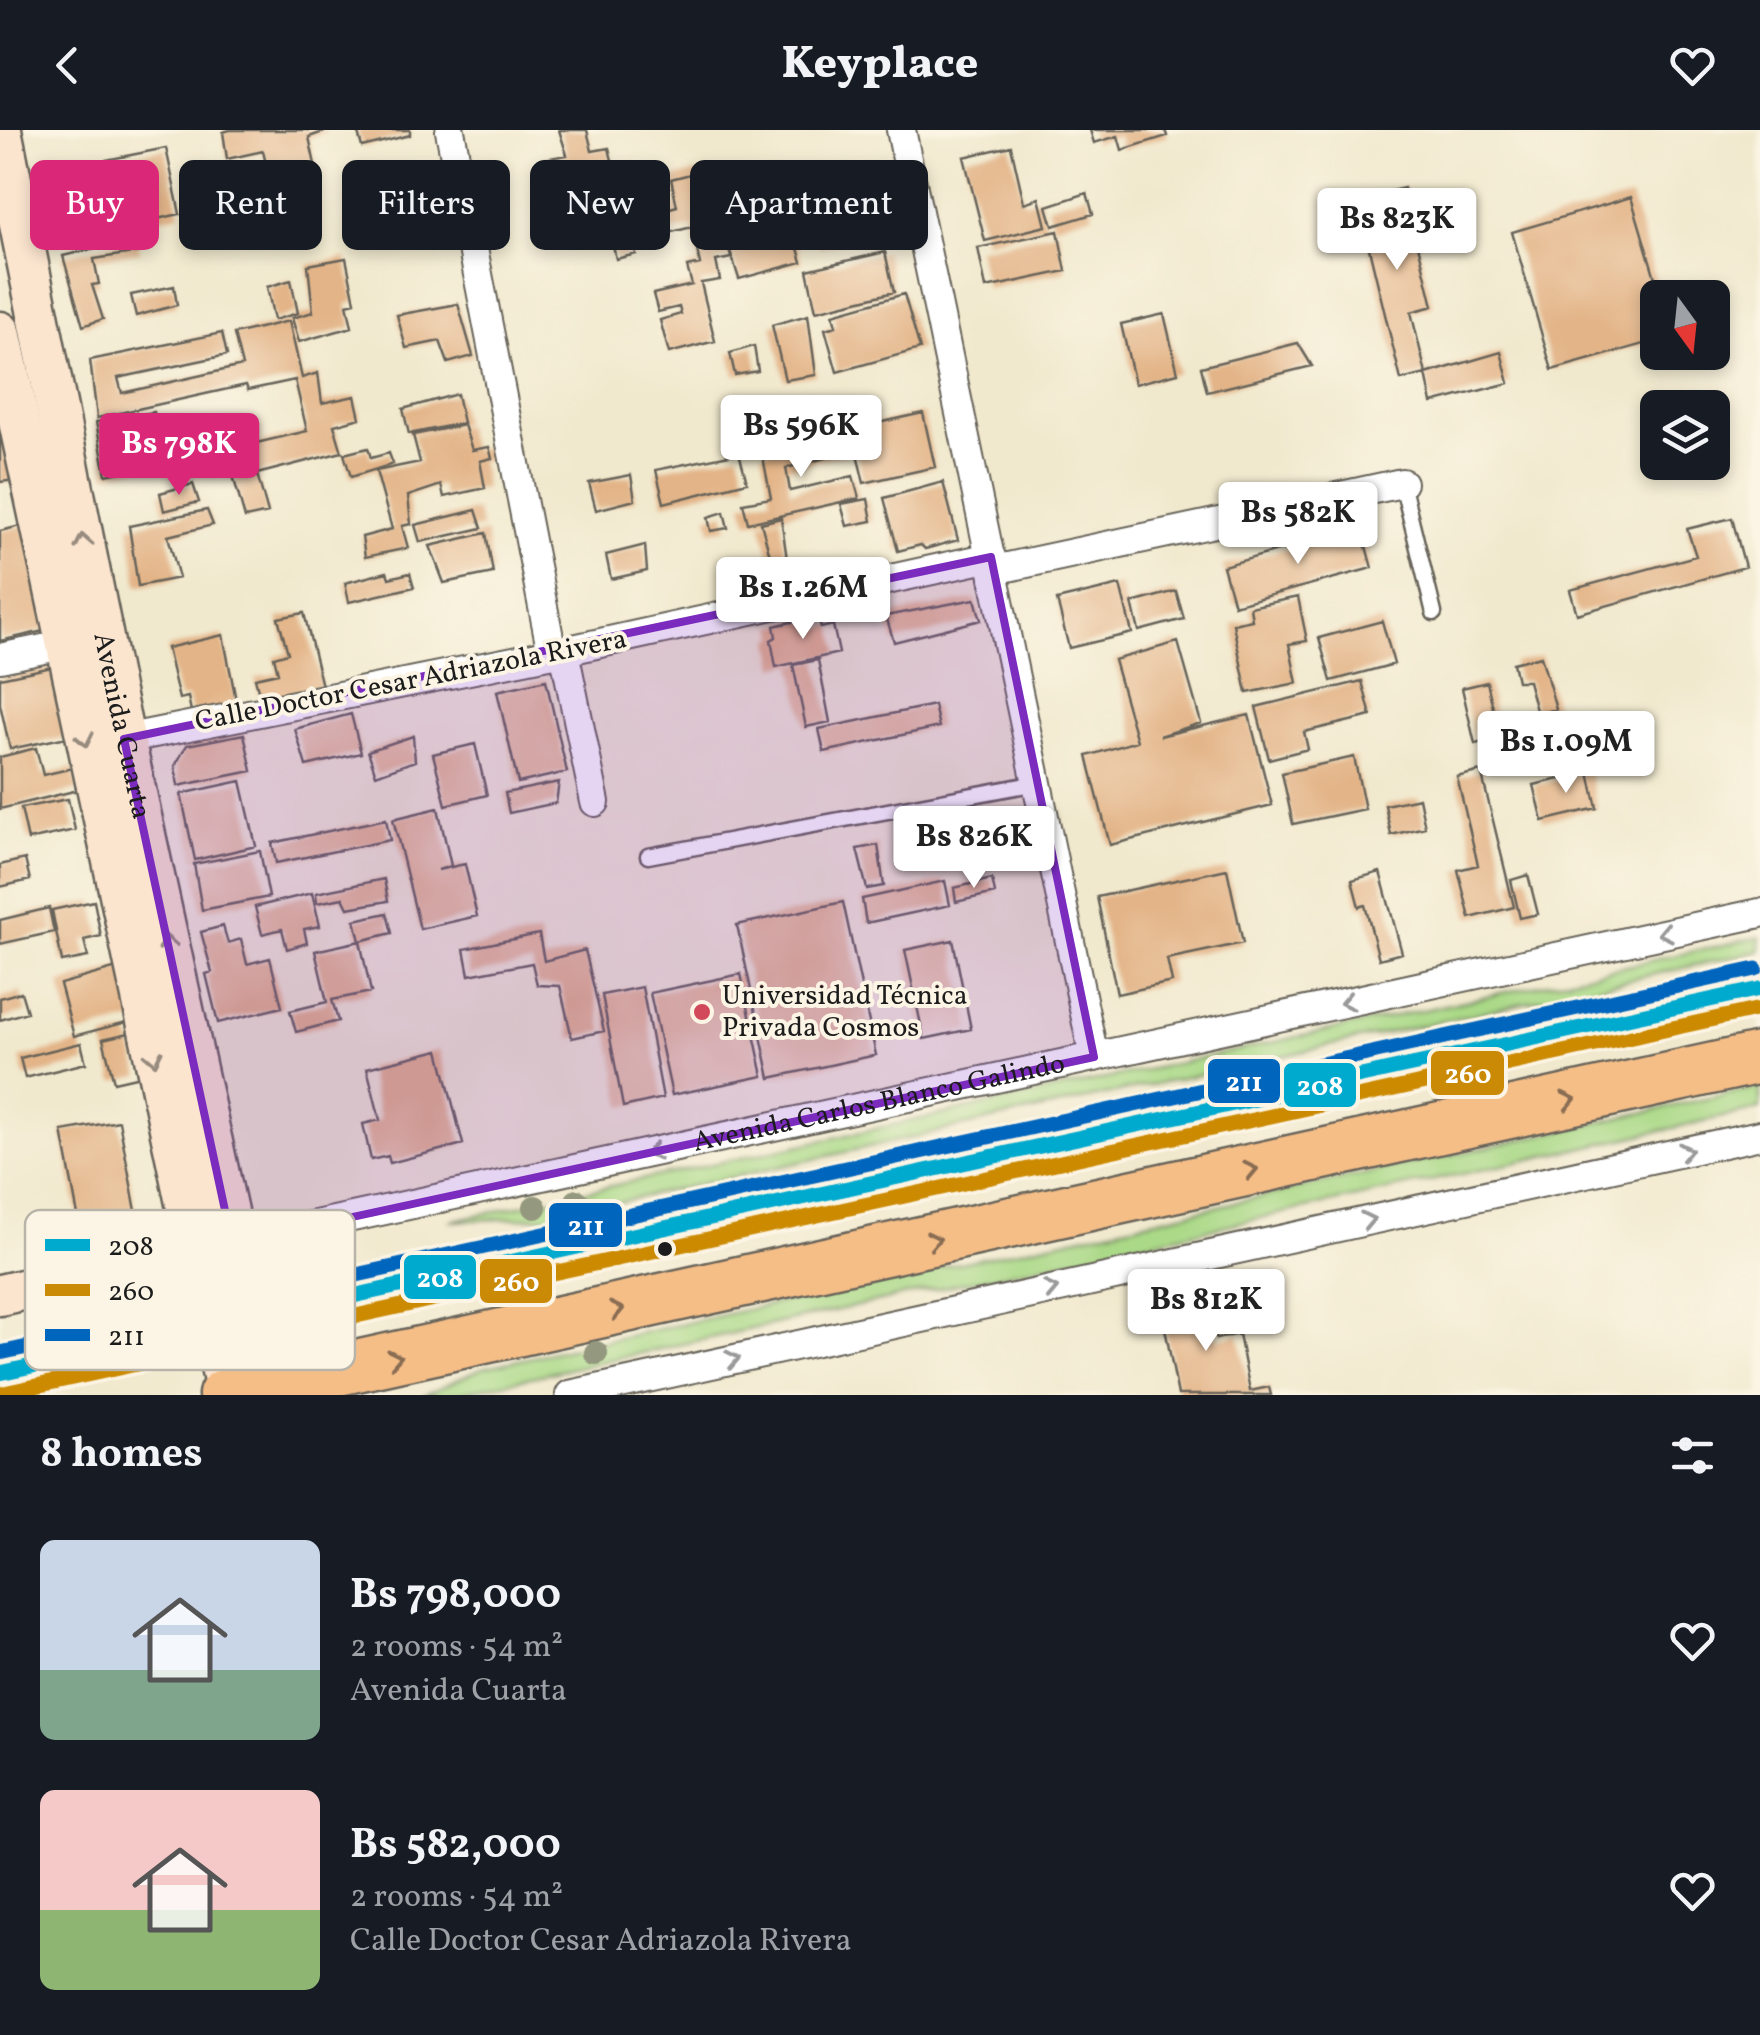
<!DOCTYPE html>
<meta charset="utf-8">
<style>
body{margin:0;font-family:Vollkorn,serif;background:#20242c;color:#f1f3f6;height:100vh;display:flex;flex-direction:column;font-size:38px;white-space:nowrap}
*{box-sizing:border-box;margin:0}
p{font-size:32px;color:#9ea1a6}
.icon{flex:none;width:55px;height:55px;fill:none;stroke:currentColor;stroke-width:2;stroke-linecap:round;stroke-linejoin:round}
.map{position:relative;height:1265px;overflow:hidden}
.details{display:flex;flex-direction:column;background:#171b24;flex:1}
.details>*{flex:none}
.banner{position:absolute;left:30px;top:30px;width:1000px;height:90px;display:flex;gap:20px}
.needle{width:65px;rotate:165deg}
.controls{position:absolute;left:1640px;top:150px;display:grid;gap:20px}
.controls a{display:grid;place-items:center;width:90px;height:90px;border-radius:15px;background:#171b24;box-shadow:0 5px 15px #0003;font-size:50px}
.price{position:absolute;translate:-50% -85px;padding:0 22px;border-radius:10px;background:#fff;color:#222;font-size:32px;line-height:65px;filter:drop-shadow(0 2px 5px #0008)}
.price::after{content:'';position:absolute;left:50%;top:60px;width:30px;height:22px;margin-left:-15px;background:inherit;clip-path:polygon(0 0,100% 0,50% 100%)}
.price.on{background:#db2777;color:#fff}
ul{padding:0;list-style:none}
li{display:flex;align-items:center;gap:30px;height:250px;padding:0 40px}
li span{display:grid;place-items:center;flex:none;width:280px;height:200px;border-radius:15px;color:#555}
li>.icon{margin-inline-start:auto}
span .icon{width:120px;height:120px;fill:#fffc;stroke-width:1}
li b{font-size:42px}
h2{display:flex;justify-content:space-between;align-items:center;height:120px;padding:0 40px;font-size:42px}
.pill{padding:0 35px;border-radius:15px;background:#171b24;box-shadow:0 5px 15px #0003;font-size:35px;line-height:90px}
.pill.on{background:#db2777;color:#fff}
header{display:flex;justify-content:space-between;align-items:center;height:130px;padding:0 40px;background:#171b24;font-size:45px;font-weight:800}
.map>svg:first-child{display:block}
.grass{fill:#aad987;stroke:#637a52;stroke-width:2.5}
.building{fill:#e3b487}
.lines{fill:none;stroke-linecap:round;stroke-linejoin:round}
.lane-casing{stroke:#67645a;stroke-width:19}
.street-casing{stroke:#67645a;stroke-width:32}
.secondary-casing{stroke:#67645a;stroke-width:45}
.highway-casing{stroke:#67645a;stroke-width:55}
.lane{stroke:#fff;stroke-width:14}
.street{stroke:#fff;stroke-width:28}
.secondary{stroke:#fbe5cf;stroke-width:40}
.highway{stroke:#f6be87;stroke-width:50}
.bus-1-casing{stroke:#fcf5e5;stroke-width:22}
.bus-2-casing{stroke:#fcf5e5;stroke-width:22}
.bus-3-casing{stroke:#fcf5e5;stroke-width:22}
.bus-1{stroke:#00a9ce;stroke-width:15}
.bus-2{stroke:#cb8a06;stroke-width:15}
.bus-3{stroke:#0065bd;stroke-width:15}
.tree{fill:#94987e}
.oneway{stroke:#978b7e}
.oneway2{stroke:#999}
.oneway3{stroke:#896d52}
.marked{fill:#7b2cbf;fill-opacity:0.2;stroke:#7b2cbf;stroke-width:8;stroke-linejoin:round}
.poi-dot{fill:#d1495b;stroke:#fcf5e5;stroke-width:4}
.bus-dot{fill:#1c1c1c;stroke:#fcf5e5;stroke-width:4}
.labels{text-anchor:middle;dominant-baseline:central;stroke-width:8;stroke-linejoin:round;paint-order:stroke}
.street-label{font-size:28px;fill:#1c1c1c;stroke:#fcf5e5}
.poi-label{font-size:28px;fill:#1c1c1c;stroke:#fcf5e5;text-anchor:start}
.key{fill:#fcf5e5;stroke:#b9b4a9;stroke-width:2.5}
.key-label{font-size:28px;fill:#1c1c1c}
.line-badge{stroke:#fcf5e5;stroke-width:4}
.badge-label{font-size:28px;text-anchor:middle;font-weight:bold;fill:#fff}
</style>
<header><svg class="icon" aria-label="back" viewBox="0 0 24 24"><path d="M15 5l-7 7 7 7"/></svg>Keyplace<svg class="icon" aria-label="heart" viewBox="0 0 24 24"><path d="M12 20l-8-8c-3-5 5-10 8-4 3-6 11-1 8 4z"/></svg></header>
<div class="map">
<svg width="1760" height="1265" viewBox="0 0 1760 1265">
<rect width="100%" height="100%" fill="#fcf5e5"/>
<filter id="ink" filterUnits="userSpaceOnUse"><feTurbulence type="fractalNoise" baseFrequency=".01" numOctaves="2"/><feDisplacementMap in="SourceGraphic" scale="20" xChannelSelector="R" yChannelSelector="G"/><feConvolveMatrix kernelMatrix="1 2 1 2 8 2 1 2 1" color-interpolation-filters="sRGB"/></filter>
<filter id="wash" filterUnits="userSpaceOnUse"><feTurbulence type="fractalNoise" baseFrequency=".0048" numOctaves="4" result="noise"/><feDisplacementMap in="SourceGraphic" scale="40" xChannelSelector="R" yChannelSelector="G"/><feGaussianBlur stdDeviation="2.25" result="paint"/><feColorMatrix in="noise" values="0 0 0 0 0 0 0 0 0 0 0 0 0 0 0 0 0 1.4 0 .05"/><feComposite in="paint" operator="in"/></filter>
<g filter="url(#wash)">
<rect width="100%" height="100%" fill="#f1e9ce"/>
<path class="grass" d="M1760,807v14l-1209,266 -101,4z
M1760,957v22l-1311,286h-25l58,-27z"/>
<g id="blocks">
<path class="building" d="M230,0h99l-20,7 10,46 -45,16 -11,-48 -36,8 -4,-27z
M357,0h53v5l-48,12z
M559,0h28l5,21 17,-3 8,33 -67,15 -6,-37 23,-4z
M1090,0h75l2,6 -45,14 -4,-14 -24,7z
M1011,16l13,57 15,-5 7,28 -61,15 -21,-84z
M166,18l14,66 -23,5 -9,-42 -37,8 -5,-25z
M105,39l12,52 -56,16 -10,-57z
M698,42l7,28 12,-2 7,27 45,-13 -5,-24 24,-6 6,23 -8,2 16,55 -63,17 -12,-38 4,17 -15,3 4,19 -19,3 14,58 -46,12 -9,-33 21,-6 -2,-7 -21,5 -5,-18 39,-9 -5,-18 13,-3 -8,-37 -24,6 -5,-23 14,-4 -6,-27z
M230,45l11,43 -24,8 -4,-20 -16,2 -5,-24z
M405,57l3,33 -53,8 -8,-29z
M1404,58l29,118 -22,6 15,62 -25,6 -44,-181z
M859,61l8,33 -9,2 3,11 -41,10 -10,-45z
M1087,63l6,21 -40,12 -6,-20z
M1631,67l30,101h-3v42l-106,30 -40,-138z
M647,76l6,24 -21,5 4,19 -20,5 -6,-27 15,-4 -4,-16z
M1058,101l8,40 -80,17 -8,-40z
M138,108l2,14 -46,7 5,25 -7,1 11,34 -20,7 -20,-70z
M885,122l9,40 -78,19 -9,-41z
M346,128l9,44 -8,2 5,23 -53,15 -7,-24 21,-6 -5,-47z
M291,150l7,33 -24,7 -7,-33z
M174,156l3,19 -41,11 -5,-21z
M904,164l16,55 -83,23 -12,-43 11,-3 -3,-12z
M458,174l15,52 -25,7 -8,-22 -34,7 -9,-33z
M1164,184l14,59 -43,11 -14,-60z
M808,185l8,60 -31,5 -13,-55z
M289,191l13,57 16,-5 4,30 33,-7 5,22 -26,7 8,27 -85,22 11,39 -23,5 -19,-67h6l-8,-30 17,-3 7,27 59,-14 -12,-51 -47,10 -2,-5 -149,33 -7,-58 132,-27 5,22 -109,23 4,15 120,-27 -8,-32z
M1298,213l14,23 -105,26 -6,-25z
M754,216l4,25 -23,4 -5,-22z
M1501,222l8,31 -77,20 -6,-29z
M457,264l6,29 -54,11 -6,-25z
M154,282l7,31 14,-1 4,18 -73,15 -10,-53z
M923,283l12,54 -71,16 -13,-54z
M464,295l8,25 17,-3 3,11 -12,3 5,27 -41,9 -3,-12 -33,11 3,28 -9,2 6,22 -43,9 -3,-20 30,-8 -16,-58 44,-9 -7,-27z
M0,298l6,31 7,-1 3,22 -16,2z
M844,301l1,22 -59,15 4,23 63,-15 6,22 -111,25 -5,-20 28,-5 -9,-46z
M368,318l3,10 18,-5 4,11 -42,13 -7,-23z
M739,323l8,29 -83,21 -8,-33z
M631,345l4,25 -39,10 -7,-27z
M943,352l15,58 -33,9 -4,-4 -23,6 -14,-53z
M193,354l6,18 -35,9 -4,-18z
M868,369l4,22 -25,5 -6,-22z
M207,380l6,15 -45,11 11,42 -41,8 -9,-60z
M476,380l6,18 -62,14 -5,-17z
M724,382l4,16 -17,3 -3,-14z
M781,388l6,41 -15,4 -11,-40z
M1732,388l13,49 -168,47 -7,-24 126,-34 -9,-27z
M29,394l23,105 -52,12v-110z
M1361,398l11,40 -138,37 -11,-39z
M486,403l7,40 -49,10 -14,-37z
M645,415l2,26 -36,8 -5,-24z
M387,442l2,6 21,-5 4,14 -65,15 -4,-19z
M1120,455l12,48 -63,15 -12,-48z
M1176,461l8,28 -45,12 -7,-28z
M1298,467l9,44 -18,3 8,39 -50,10 -14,-69 19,-4 -2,-13z
M975,469l6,21 -87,22 -8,-26z
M304,483l18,73 -61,15 -6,-23 23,-5 -4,-16 14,-4 -10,-35z
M818,486l3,12 12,-3 6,28 -63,14 -5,-27 5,-3 -2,-11z
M1382,491l12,43 -63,17 -12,-43z
M223,505l14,70 -45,11 -4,-19 -9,2 -12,-51z
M1178,512l23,81 -41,13 89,-21 23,90 -162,40 -23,-89 50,-15 -23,-81z
M1541,526l15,53 -19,5 -9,-33h-11l-4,-18z
M818,530l12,62 -24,5 -13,-62z
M52,537l15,70 -57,12 -10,-45v-26z
M546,550l21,92 -49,11 -21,-92z
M1362,551l9,35 -67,16 4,17 -39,10 -13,-52z
M1487,552l13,56 -25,6 -13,-56z
M934,575l5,22 -115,25 -5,-23z
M351,584l10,39 -55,13 -11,-37z
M244,604l8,37 -74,15 -3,-20 12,-21z
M413,606l2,25 -39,14 -8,-24z
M475,614l12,51 -41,10 -13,-51z
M36,618l7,27 30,-7 5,22 -78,19v-52z
M1354,627l11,52 -72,15 -11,-51z
M1481,641l33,136 -44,11 -12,-48 20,-5 -21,-88z
M1589,642l8,36 -54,13 -9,-36z
M241,651l15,65 -61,14 -14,-66z
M559,652l-3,21 -47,10 -4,-20z
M1419,668l6,29 -34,8 -6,-30z
M68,669l7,31 -47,10 -7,-32z
M438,678l13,58 -13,4 27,-6 12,52 -57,13 -27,-110z
M386,689l4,21 -114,23 -4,-20z
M878,715l6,41 -17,3 -10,-40z
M260,721l9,46 -67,13 -8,-46z
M25,729l5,21 -30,7v-22z
M1227,739l16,74 -76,16 5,23 -55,12 -20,-97z
M1380,742l22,81 -23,6 -14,-54 -6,2 -7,-27z
M1528,745l10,39 -18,4 -9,-38z
M384,749l4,22 -40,7 -5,-10 -26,5 -1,-10z
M992,749l3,14 -39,9 -2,-14z
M945,751l5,24 -84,18 -4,-24z
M312,763l8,33 -16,3 3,14 -20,6 -5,-20 -20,5 -7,-27z
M94,771l7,35 -17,4 4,17 -26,5 -10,-52z
M843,772l33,153 -106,23 -33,-153z
M49,778l5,24 -54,12v-24z
M387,783l5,20 -32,8 -5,-21z
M223,796l5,17 13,-4 6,25 23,-6 12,49 -64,16 -12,-49 6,-2 -11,-40z
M539,804l5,27 41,-11 19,81 -32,7 -12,-52 -23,-1 -5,-22 -63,12 -5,-26z
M953,810l18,89 -47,10 -19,-89z
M360,811l11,51 -39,8 6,21 -42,11 -6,-21 37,-9 -12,-51z
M124,836l14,53 -64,17 -14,-52z
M741,844l22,102 -91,19 -22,-102z
M642,857l21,111 -40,9 -21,-112z
M21,862l6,20 -27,8v-22z
M129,903l11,43 -26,6 -11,-43z
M81,913l5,20 -61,15 -5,-20z
M439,920l24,94 -73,19 -2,-7 -17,4 -8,-36 17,-4 -13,-52z
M119,991l17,90 -57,10 -17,-90z
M1207,1165l9,44 23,-5 11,57 19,-4 2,8h-93l-14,-72 15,-3 -4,-19z"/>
</g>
</g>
<g filter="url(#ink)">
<use href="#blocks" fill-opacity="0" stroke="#67645a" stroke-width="2.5"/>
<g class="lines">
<defs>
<path id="lane" d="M1402,353l32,130
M648,726l389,-73"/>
<g id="street">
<path d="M901,0l193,927"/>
<path d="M450,1l102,522"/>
<path d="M994,440l408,-87"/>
<path d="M564,521l31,151"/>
<path d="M0,528l82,-17"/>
<path d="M124,609l440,-88 427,-94"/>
<path id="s1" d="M232,1113l1528,-330"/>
<path d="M570,1265l1190,-260"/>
</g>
<g id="secondary">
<path id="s2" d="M1,0l112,558 154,707"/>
<path d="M0,202l227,1063"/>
<path d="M0,1165l218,-49"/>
</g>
<path id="highway" d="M0,1243l1760,-384
M224,1265l1536,-337"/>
</defs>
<use href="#lane" class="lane-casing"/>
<use href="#street" class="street-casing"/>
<use href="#secondary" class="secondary-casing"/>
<use href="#highway" class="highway-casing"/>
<use href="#lane" class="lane"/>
<use href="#street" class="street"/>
<use href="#secondary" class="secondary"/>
<use href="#highway" class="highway"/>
<defs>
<path id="bus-1" d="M0,1243l1760,-384"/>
<path id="bus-2" d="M4,1263l1756,-384"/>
<path id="bus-3" d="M0,1223l1756,-384"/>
</defs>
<use href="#bus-1" class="bus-1-casing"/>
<use href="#bus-2" class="bus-2-casing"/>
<use href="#bus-3" class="bus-3-casing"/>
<use href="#bus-1" class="bus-1"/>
<use href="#bus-2" class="bus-2"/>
<use href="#bus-3" class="bus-3"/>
</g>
<g class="tree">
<circle cx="577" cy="1071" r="12"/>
<circle cx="535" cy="1077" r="12"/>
<circle cx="596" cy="1223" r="12"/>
</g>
<defs><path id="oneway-chevron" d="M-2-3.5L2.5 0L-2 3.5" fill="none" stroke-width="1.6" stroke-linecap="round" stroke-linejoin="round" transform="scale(2.5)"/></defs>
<g class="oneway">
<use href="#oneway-chevron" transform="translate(83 411) rotate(-101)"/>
<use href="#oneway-chevron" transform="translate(85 610) rotate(78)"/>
<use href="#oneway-chevron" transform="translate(167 812) rotate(-102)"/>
<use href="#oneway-chevron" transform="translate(154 928) rotate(78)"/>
</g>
<g class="oneway2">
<use href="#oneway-chevron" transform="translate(1665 803) rotate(168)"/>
<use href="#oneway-chevron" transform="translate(1347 872) rotate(168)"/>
<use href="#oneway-chevron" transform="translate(1686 1021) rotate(-12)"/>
<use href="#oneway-chevron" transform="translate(653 1022) rotate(168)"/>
<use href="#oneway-chevron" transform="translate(1368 1090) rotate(-12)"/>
<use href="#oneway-chevron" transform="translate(1051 1159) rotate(-12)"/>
<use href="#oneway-chevron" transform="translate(733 1229) rotate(-12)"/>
</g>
<g class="oneway3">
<use href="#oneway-chevron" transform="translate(1569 970) rotate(-12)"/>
<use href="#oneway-chevron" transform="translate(1251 1040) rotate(-12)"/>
<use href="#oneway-chevron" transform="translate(934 1110) rotate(-12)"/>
<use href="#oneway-chevron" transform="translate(617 1180) rotate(-12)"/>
<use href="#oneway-chevron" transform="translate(395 1228) rotate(-12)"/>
</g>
</g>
<path class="marked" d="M991,427l103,500 -862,186 -108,-504z"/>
<circle class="poi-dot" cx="702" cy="882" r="10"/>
<circle class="bus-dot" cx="665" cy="1119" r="9"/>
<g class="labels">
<g class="street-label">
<text transform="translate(411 551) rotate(-11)">Calle Doctor Cesar Adriazola Rivera</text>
<text stroke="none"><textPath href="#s2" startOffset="608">Avenida Cuarta</textPath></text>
<text stroke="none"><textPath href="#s1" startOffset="662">Avenida Carlos Blanco Galindo</textPath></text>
</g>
<g class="poi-label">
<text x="722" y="866">Universidad Técnica<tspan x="722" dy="32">Privada Cosmos</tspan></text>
</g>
</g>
<rect x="25" y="1080" width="330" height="160" rx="15" class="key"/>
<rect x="45" y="1109" width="45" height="12" fill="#00a9ce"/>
<rect x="45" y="1154" width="45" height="12" fill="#cb8a06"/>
<rect x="45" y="1199" width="45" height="12" fill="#0065bd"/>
<g class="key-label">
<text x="108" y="1125">208</text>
<text x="108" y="1170">260</text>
<text x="108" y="1215">211</text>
</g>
<g class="line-badge">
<rect x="1429" y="919" width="77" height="48" rx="10" fill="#cb8a06"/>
<rect x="1206" y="927" width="76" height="48" rx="10" fill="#0065bd"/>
<rect x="1282" y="931" width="76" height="48" rx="10" fill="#00a9ce"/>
<rect x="547" y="1071" width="77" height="48" rx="10" fill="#0065bd"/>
<rect x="402" y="1123" width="76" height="48" rx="10" fill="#00a9ce"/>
<rect x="478" y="1127" width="76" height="48" rx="10" fill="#cb8a06"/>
</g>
<g class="badge-label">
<text x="1468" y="953">260</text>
<text x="1244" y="961">211</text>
<text x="1320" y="965">208</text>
<text x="586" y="1105">211</text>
<text x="440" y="1157">208</text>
<text x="516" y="1161">260</text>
</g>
</svg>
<div class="controls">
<a><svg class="needle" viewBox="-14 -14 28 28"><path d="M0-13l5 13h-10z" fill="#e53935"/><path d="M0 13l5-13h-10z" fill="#9ea1a6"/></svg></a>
<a><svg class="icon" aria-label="layers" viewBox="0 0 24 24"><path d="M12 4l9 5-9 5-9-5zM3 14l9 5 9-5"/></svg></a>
</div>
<b class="price" style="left:1397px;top:143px">Bs 823K</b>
<b class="price" style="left:801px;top:350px">Bs 596K</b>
<b class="price on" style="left:179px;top:368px">Bs 798K</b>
<b class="price" style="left:1298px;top:437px">Bs 582K</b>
<b class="price" style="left:803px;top:512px">Bs 1.26M</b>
<b class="price" style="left:1566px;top:666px">Bs 1.09M</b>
<b class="price" style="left:974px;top:761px">Bs 826K</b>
<b class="price" style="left:1206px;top:1224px">Bs 812K</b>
<div class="banner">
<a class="pill on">Buy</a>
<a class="pill">Rent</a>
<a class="pill">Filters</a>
<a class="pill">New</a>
<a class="pill">Apartment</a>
</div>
</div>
<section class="details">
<h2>8 homes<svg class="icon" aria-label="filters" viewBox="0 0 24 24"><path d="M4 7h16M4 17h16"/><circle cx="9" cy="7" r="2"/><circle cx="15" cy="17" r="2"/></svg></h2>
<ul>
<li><span style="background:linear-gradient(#c9d6e8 65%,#7fa58c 0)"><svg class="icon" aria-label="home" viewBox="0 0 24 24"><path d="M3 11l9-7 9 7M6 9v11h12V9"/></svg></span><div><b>Bs 798,000</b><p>2 rooms · 54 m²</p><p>Avenida Cuarta</p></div><svg class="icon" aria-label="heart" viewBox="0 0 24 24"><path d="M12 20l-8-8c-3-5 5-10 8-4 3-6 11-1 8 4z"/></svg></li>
<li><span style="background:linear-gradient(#f6c9c9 60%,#8fb573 0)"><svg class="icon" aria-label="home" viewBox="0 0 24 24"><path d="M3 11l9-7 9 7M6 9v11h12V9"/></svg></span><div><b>Bs 582,000</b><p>2 rooms · 54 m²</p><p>Calle Doctor Cesar Adriazola Rivera</p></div><svg class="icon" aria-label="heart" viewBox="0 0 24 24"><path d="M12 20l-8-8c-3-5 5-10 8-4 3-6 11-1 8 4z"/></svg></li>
</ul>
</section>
